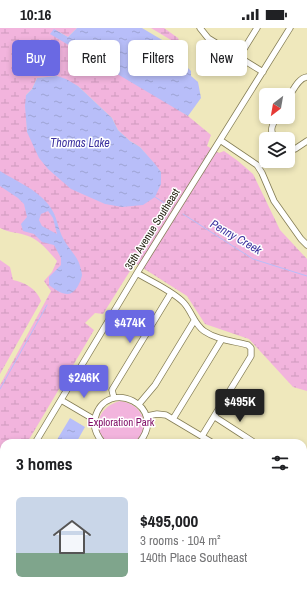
<!DOCTYPE html>
<meta charset="utf-8">
<style>
body{margin:0;font-family:"Archivo Narrow",sans-serif;background:#f6f6f6;color:#202124;height:100vh;display:flex;flex-direction:column;font-size:15px;white-space:nowrap}
*{box-sizing:border-box;margin:0}
p{font-size:13px;color:#757577}
.icon{flex:none;width:22px;height:22px;fill:none;stroke:currentColor;stroke-width:2;stroke-linecap:round;stroke-linejoin:round}
.map{position:relative;flex:1;overflow:hidden}
.panel{position:absolute;left:0px;top:411px;width:307px;height:156px;display:flex;flex-direction:column;background:#fff;border-radius:12px 12px 0 0;box-shadow:0 2px 6px #0003}
.panel>*{flex:none}
.top-card{position:absolute;left:12px;top:12px;width:283px;height:36px;display:flex;gap:8px}
.needle{width:26px;rotate:211deg}
.tools{position:absolute;left:259px;top:60px;display:grid;gap:8px}
.tools a{display:grid;place-items:center;width:36px;height:36px;border-radius:6px;background:#fff;box-shadow:0 2px 6px #0003;font-size:20px}
.price{position:absolute;translate:-50% -34px;padding:0 9px;border-radius:4px;background:#6a69e3;color:#fff;font-size:13px;line-height:26px;filter:drop-shadow(0 1px 2px #0008)}
.price::after{content:'';position:absolute;left:50%;top:24px;width:12px;height:9px;margin-left:-6px;background:inherit;clip-path:polygon(0 0,100% 0,50% 100%)}
.price.active{background:#222;color:#fff}
ul{padding:0;list-style:none}
li{display:flex;align-items:center;gap:12px;height:100px;padding:0 16px}
li span{display:grid;place-items:center;flex:none;width:112px;height:80px;border-radius:6px;color:#555}
li>.icon{margin-inline-start:auto}
span .icon{width:48px;height:48px;fill:#fffc;stroke-width:1}
li b{font-size:17px}
h2{display:flex;justify-content:space-between;align-items:center;height:48px;padding:0 16px;font-size:17px}
.pill{padding:0 14px;border-radius:6px;background:#fff;box-shadow:0 2px 6px #0003;font-size:14px;line-height:36px}
.pill.active{background:#6a69e3;color:#fff}
.status{display:flex;justify-content:space-between;align-items:center;height:28px;padding:0 20px;background:#fff;direction:ltr}
.status svg{height:11px;fill:currentColor}
.map>svg:first-child{display:block}
.wetland{fill:url(#wetland-marsh);fill-rule:evenodd}
.park{fill:#f2b4dd}
.water{fill:url(#water-ripples);fill-rule:evenodd}
.lines{fill:none;stroke-linecap:round;stroke-linejoin:round}
.stream{stroke:#b8bef9;stroke-width:1}
.minor-casing{stroke:#847d55;stroke-width:7}
.minor{stroke:#fff;stroke-width:5.5}
.labels{text-anchor:middle;dominant-baseline:central;stroke-width:3;stroke-linejoin:round;paint-order:stroke}
.street-label{font-size:11px;fill:#242111;stroke:#fff}
.park-label{font-size:11px;fill:#821269;stroke:#fff}
.water-label{font-size:12px;font-style:italic;fill:#3c329f;stroke:#fff}
</style>
<div class="status"><b>10:16</b><svg viewBox="0 0 49 12"><path d="M0 12V9h3v3zM5 12V6h3v6zM10 12V3h3v9zM15 12V0h3v12zM26 1h20v11H26zM47 4h2v5h-2z"/></svg></div>
<div class="map">
<svg width="307" height="567" viewBox="0 0 307 567">
<defs>
<pattern id="wetland-marsh" width="20" height="14" patternUnits="userSpaceOnUse"><rect width="20" height="14" fill="#f2b4dd"/><path d="M1 5h8M5 5V1M11 12h8M15 12V8" fill="none" stroke="#cf9abd"/></pattern>
<pattern id="water-ripples" width="26" height="14" patternUnits="userSpaceOnUse"><rect width="26" height="14" fill="#b8bef9"/><path d="M2 4q2-2 4 0t4 0M15 11q2-2 4 0t4 0" fill="none" stroke="#9ea3d4"/></pattern>
</defs>
<rect width="100%" height="100%" fill="#efe8bc"/>
<path class="wetland" d="M0,0h77l-9,9 -14,-8 134,87 23,19 -4,11 12,7 5,-2 14,10 15,13 27,56 27,29v132l-14,-4 -44,-48 -44,-15 -18,-28 -52,-33 -32,51 -8,-1 -10,10 9,7 -67,113h-23v17l-4,-3v-72l51,-94 -7,-10 8,-9 5,-11c-8,-9 -17,-21 -29,-25 -10,-4 -19,-3 -28,-8zM57,48l21,10 34,32 6,12 12,11 10,6 21,25v12l-134,-52 -1,-37 6,-6 5,-11z
M151,0h13l14,10 3,8z
M0,232l10,7 3,13c11,2 24,9 28,21l-41,73z"/>
<path class="park" d="M120,373c23,3 33,26 14,42h-25c-20,-14 -10,-37 11,-42z"/>
<path class="water" d="M77,0h65l32,19 2,9 15,15v5l7,6 3,16 -13,18 -138,-82 4,-5 14,8z
M57,48l9,3 12,7 34,32 6,12 12,11 10,6 15,17 6,8v12l-6,13 -12,8 -21,2 -17,-3 -34,-15 -23,-20 -9,-11 -12,-26 -2,-26 1,-11 6,-6 5,-11z
M0,143c16,10 36,18 48,33 10,12 9,24 16,36 4,8 12,15 15,23 1,3 3,9 3,12 -1,7 -7,19 -14,19 -7,0 -14,-5 -19,-9v-8l12,-12v-7l-7,-13 -12,-3 -8,-8 -11,-3 -2,-7 6,-7 -3,-13 -6,-6 -18,-12zM48,183l5,7 4,16 -15,-8 -3,-6 2,-6z
M70,390l15,9 -9,16h-21z"/>
<g class="lines">
<path class="stream" d="M155,169l14,9
M183,186l70,45 54,17
M0,361l47,-84
M303,532l4,6"/>
<defs>
<path id="minor" d="M200,0l8,10 55,34
M239,29l18,-29
M288,70c5,-7 10,-20 19,-21
M275,111c-6,-8 -3,-14 2,-22
M220,112l37,25 5,8 12,28 27,38 6,6
M288,120l7,1 12,-8
M137,245c14,9 36,18 47,30 8,9 10,21 20,28 13,9 29,10 44,14l3,3v8l-49,80
M114,370l-2,-8 59,-97
M61,372l34,20
M139,376l16,-19 39,-64
M147,388l10,-2 9,1 47,28
M215,389l40,26
M173,391l49,-80
M35,415l102,-170 153,-245
M103,415c-6,-7 -10,-16 -8,-25 11,-42 75,-12 44,25
M0,473l4,-7
M0,503l4,1
M56,563l6,4
M142,563l7,4
M286,563l1,4
M13,567l3,-4
M168,567l2,-4"/>
</defs>
<use href="#minor" class="minor-casing"/>
<use href="#minor" class="minor"/>
</g>
<g class="labels">
<g class="street-label">
<text transform="translate(152 201) rotate(-58)">35th Avenue Southeast</text>
</g>
<g class="park-label">
<text x="121" y="394">Exploration Park</text>
</g>
<g class="water-label">
<text x="80" y="115">Thomas Lake</text>
<text transform="translate(236 209) rotate(30)">Penny Creek</text>
</g>
</g>
</svg>
<div class="tools">
<a><svg class="needle" viewBox="-14 -14 28 28"><path d="M0-13l5 13h-10z" fill="#e53935"/><path d="M0 13l5-13h-10z" fill="#757577"/></svg></a>
<a><svg class="icon" aria-label="layers" viewBox="0 0 24 24"><path d="M12 4l9 5-9 5-9-5zM3 14l9 5 9-5"/></svg></a>
</div>
<b class="price" style="left:130px;top:316px">$474K</b>
<b class="price" style="left:84px;top:371px">$246K</b>
<b class="price active" style="left:240px;top:395px">$495K</b>
<div class="top-card">
<a class="pill active">Buy</a>
<a class="pill">Rent</a>
<a class="pill">Filters</a>
<a class="pill">New</a>
</div>
<section class="panel">
<h2>3 homes<svg class="icon" aria-label="filters" viewBox="0 0 24 24"><path d="M4 7h16M4 17h16"/><circle cx="9" cy="7" r="2"/><circle cx="15" cy="17" r="2"/></svg></h2>
<ul>
<li><span style="background:linear-gradient(#c9d6e8 70%,#7fa58c 0)"><svg class="icon" aria-label="home" viewBox="0 0 24 24"><path d="M3 11l9-7 9 7M6 9v11h12V9"/></svg></span><div><b>$495,000</b><p>3 rooms · 104 m²</p><p>140th Place Southeast</p></div></li>
</ul>
</section>
</div>
